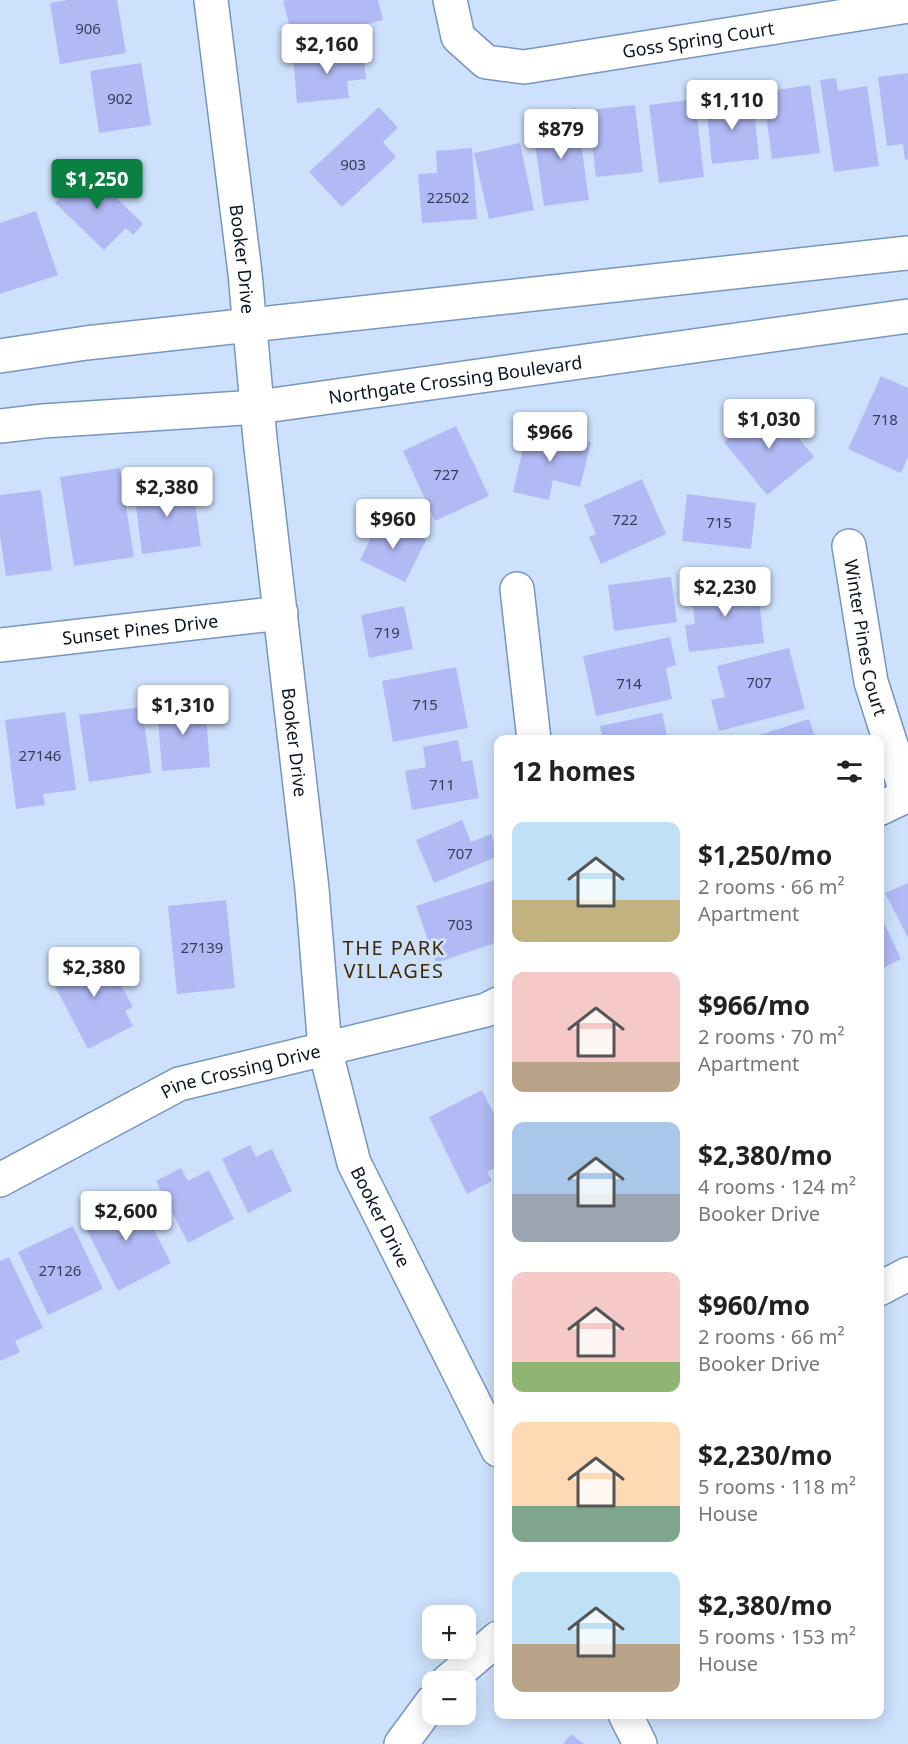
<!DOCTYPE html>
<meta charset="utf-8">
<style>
body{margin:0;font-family:"Noto Sans",sans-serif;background:#f6f6f6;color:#222;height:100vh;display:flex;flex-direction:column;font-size:22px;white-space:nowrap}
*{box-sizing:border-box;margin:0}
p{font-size:20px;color:#767676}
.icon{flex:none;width:33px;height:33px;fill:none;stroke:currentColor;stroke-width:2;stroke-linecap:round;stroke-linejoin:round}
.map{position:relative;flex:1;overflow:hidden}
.panel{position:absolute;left:494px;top:735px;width:390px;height:984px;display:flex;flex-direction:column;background:#fff;border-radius:12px;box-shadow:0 3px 15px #0003}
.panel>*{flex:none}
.fabs{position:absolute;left:422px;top:1605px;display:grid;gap:12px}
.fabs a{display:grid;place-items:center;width:54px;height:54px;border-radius:12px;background:#fff;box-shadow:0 3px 15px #0003;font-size:30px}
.price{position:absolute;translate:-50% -51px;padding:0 14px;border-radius:6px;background:#fff;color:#222;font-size:20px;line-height:39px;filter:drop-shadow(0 2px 3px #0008)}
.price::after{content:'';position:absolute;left:50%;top:36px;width:18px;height:14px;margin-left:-9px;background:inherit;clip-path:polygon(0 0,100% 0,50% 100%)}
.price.on{background:#0b8043;color:#fff}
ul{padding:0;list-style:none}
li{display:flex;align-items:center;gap:18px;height:150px;padding:0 18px}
li span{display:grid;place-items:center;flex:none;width:168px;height:120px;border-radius:12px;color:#555}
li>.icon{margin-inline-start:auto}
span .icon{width:72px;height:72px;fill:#fffc;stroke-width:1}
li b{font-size:26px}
h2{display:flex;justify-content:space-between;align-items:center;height:72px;padding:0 18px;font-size:26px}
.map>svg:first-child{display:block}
.building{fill:#b1baf5}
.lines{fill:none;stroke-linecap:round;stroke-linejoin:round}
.minor-casing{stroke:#7795bf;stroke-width:36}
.major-casing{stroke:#7795bf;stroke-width:36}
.minor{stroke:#fff;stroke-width:33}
.major{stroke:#fff;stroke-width:33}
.labels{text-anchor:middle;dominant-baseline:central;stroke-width:6;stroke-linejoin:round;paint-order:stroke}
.number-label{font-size:15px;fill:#333e58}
.street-label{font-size:18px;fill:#091423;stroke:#cde1fc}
.neighbourhood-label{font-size:20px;letter-spacing:1.5px;fill:#3f2a03;stroke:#cde1fc}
</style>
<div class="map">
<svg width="908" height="1744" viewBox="0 0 908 1744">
<rect width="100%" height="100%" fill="#cde1fc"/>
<path class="building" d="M67,0h50l9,53 -66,11 -10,-61z
M288,0h90l5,20 -89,23 -11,-42z
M363,49l3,30 -19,2 2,17 -52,5 -4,-47z
M141,63l10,62 -52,8 -9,-62z
M908,73v86l-3,1 -2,-16 -16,2 -9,-69z
M836,78l2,13 29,-5 12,80 -45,6 -14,-92z
M810,85l10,68 -48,6 -9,-67z
M753,98l6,61 -47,5 -6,-61z
M695,99l9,78 -45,6 -10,-78z
M635,105l8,67 -47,5 -8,-67z
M379,107l19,21 -15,14 13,15 -54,50 -33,-35z
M576,108l13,92 -45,6 -11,-76 18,-3 -2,-15z
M520,143l14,67 -45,9 -15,-66z
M472,148l5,71 -55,4 -4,-49 19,-1 -1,-22z
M87,169l56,55 -10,11 -7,-7 -22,22 -49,-47z
M36,211l22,64 -58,19v-71z
M881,376l27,12v69l-7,16 -53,-24z
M771,404l43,53 -47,38 -43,-53z
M456,426l33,70 -54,25 -32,-70z
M528,427l63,15 -11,45 -27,-7 -4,20 -36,-8z
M120,468l14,89 -60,9 -14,-89z
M642,479l24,55 -65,30 -12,-27 7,-3 -12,-29z
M192,481l9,65 -59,8 -8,-65z
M41,490l11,80 -46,6 -6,-40v-41z
M687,494l69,9 -5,46 -69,-8z
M381,517l45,23 -21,42 -45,-22z
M671,577l6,45 -63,9 -6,-46z
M757,582l7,61 -75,9 -4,-27 10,-1 -4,-34z
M404,606l9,43 -44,9 -8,-43z
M670,637l6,28 -10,3 6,31 -76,17 -13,-60z
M789,648l16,61 -86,22 -8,-31 14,-3 -8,-31z
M456,667l12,61 -75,14 -11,-61z
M205,702l5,65 -48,4 -5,-65z
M142,707l9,66 -62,9 -10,-67z
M65,712l11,78 -33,4 2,11 -29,4 -11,-89z
M662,713l6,27h-65l-3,-14z
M809,719l7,21h-69v-1z
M458,740l4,22 10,-2 7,38 -67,12 -7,-39 21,-4 -3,-20z
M462,820l9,22 20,-8 7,22 -64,27 -18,-43z
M498,879v63l-62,21 -20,-57z
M908,883v55l-23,-45z
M226,900l9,88 -58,6 -9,-88z
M879,912l22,47 -22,11z
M101,948l32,59 -8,4 8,15 -45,23 -39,-74z
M482,1090l16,32v45l-11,5 5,9 -25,13 -38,-77z
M250,1145l6,12 16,-8 20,42 -44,22 -26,-54z
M181,1168l7,13 21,-11 25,49 -46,24 -32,-62z
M135,1193l36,70 -53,28 -36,-70z
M73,1226l30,63 -55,26 -30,-63z
M9,1257l34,71 -28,13 5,11 -20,9v-100z
M571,1734l13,10h-21z"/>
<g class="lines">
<defs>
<g id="minor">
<path id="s1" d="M211,0l34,273 15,166 52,450 13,160 29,114 144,287"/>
<path id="s2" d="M450,0l8,37 28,25 38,5 384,-61"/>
<path id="s3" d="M849,546l22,136 36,113"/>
<path d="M517,589l17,151"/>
<path id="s4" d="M0,645l281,-32"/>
<path d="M879,809l29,-14"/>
<path id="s5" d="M0,1180l179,-96 307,-74 12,-6"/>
<path d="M879,1289l29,-15"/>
<path d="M447,1682l51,-44"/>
<path d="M625,1714l15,30"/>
<path d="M401,1744l31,-42"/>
</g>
<g id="major">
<path d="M0,356l86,-13 822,-90"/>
<path id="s6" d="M0,426l43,-5 215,-14 650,-91"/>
</g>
</defs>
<use href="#minor" class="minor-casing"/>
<use href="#major" class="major-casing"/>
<use href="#minor" class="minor"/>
<use href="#major" class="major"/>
</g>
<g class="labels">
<g class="number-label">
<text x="88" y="28">906</text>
<text x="120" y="98">902</text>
<text x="353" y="164">903</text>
<text x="448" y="197">22502</text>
<text x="885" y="419">718</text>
<text x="446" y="474">727</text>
<text x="625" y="519">722</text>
<text x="719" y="522">715</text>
<text x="387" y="632">719</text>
<text x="759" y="682">707</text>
<text x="629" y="683">714</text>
<text x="425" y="704">715</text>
<text x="40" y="755">27146</text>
<text x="442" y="784">711</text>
<text x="460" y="853">707</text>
<text x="460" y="924">703</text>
<text x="202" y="947">27139</text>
<text x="60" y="1270">27126</text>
</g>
<g class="street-label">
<text stroke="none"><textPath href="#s2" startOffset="290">Goss Spring Court</textPath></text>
<text stroke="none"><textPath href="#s1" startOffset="261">Booker Drive</textPath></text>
<text stroke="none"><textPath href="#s6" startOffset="458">Northgate Crossing Boulevard</textPath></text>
<text stroke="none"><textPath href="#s4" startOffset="141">Sunset Pines Drive</textPath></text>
<text stroke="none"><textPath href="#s3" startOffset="93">Winter Pines Court</textPath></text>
<text stroke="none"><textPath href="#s1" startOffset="747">Booker Drive</textPath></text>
<text stroke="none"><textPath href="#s5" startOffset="266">Pine Crossing Drive</textPath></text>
<text stroke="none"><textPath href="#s1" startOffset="1233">Booker Drive</textPath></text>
</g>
<g class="neighbourhood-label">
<text x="394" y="947">THE PARK<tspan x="394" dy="23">VILLAGES</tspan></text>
</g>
</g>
</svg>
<div class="fabs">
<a>+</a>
<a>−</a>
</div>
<b class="price" style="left:327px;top:75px">$2,160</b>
<b class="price" style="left:732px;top:131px">$1,110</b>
<b class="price" style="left:561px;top:160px">$879</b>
<b class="price on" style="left:97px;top:210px">$1,250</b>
<b class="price" style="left:769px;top:450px">$1,030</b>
<b class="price" style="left:550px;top:463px">$966</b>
<b class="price" style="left:167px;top:518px">$2,380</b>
<b class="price" style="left:393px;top:550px">$960</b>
<b class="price" style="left:725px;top:618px">$2,230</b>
<b class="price" style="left:183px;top:736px">$1,310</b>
<b class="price" style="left:94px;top:998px">$2,380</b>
<b class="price" style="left:126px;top:1242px">$2,600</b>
<section class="panel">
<h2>12 homes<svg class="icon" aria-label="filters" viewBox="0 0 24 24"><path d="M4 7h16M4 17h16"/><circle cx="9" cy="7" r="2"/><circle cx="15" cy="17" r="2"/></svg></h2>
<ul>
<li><span style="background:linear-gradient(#bfe0f5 65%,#c2b280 0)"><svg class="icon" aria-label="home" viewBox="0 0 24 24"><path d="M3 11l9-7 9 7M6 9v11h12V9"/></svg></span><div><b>$1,250/mo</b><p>2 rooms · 66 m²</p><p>Apartment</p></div></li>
<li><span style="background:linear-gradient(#f6c9c9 75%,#b9a48a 0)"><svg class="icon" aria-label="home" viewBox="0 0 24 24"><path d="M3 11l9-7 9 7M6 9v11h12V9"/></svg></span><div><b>$966/mo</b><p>2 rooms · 70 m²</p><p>Apartment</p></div></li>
<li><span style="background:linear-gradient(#a9c7e8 60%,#9aa5b1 0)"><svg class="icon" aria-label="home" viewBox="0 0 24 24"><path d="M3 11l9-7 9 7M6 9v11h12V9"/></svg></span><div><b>$2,380/mo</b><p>4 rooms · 124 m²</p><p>Booker Drive</p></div></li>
<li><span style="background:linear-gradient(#f6c9c9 75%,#8fb573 0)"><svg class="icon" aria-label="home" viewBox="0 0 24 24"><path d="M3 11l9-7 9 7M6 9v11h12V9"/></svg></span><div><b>$960/mo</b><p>2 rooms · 66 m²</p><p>Booker Drive</p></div></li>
<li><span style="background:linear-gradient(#ffd9b3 70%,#7fa58c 0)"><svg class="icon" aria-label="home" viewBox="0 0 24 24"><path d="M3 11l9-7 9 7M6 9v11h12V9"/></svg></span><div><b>$2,230/mo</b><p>5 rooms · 118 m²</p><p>House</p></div></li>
<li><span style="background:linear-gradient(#bfe0f5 60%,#b9a48a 0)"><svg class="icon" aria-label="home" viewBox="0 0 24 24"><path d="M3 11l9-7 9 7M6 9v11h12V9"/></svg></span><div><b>$2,380/mo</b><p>5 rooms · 153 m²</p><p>House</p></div></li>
</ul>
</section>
</div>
